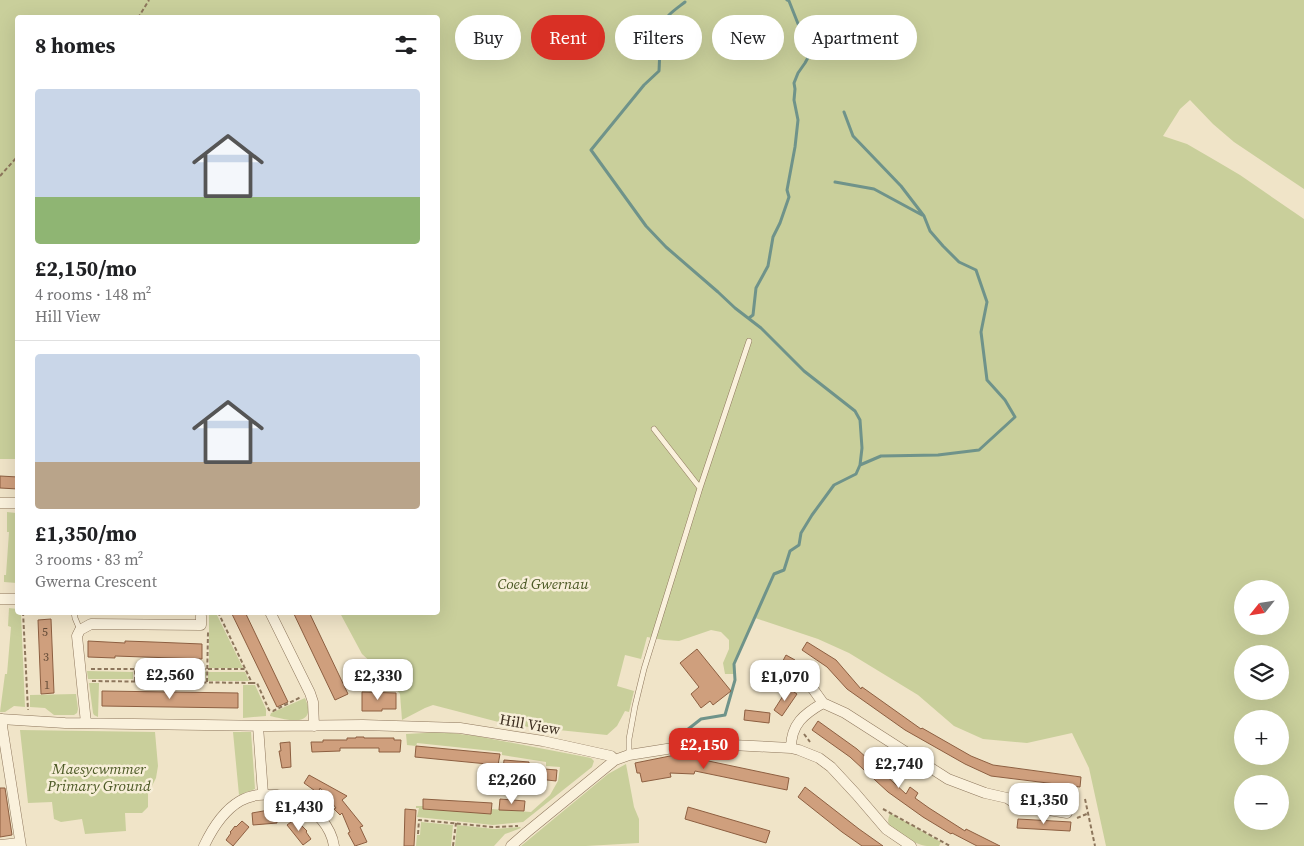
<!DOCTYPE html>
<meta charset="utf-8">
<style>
body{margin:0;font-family:"Source Serif 4",serif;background:#f6f6f6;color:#202124;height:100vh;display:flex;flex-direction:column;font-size:19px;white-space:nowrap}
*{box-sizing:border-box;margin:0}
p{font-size:16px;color:#757577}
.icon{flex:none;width:28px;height:28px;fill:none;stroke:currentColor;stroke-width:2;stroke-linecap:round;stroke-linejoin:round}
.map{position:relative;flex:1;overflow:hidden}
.panel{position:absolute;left:15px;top:15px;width:425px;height:600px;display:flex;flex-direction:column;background:#fff;border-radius:5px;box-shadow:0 5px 20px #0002}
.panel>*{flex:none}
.banner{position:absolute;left:455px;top:15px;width:475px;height:45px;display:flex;gap:10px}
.needle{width:32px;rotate:240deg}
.buttons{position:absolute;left:1234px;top:580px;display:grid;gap:10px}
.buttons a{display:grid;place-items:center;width:55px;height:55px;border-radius:50%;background:#fff;box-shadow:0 5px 20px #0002;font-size:25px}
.price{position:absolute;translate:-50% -42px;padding:0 11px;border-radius:10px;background:#fff;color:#222;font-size:16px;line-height:32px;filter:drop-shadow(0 1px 2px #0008)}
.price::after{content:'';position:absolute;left:50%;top:30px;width:15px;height:11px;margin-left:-8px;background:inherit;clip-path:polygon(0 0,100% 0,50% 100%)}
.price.selected{background:#d93025;color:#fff}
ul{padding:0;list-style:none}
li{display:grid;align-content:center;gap:10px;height:265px;padding:0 20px}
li+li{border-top:1px solid #e0e0e0}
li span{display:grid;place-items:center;height:155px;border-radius:5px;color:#555}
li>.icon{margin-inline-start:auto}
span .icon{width:90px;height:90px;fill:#fffc;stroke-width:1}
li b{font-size:21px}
h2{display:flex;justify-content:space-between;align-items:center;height:60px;padding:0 20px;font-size:21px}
.pill{padding:0 18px;border-radius:22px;background:#fff;box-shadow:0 5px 20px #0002;font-size:18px;line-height:45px}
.pill.selected{background:#d93025;color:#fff}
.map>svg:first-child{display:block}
.green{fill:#c9cf9b;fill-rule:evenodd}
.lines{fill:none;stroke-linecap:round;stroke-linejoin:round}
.stream{stroke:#6f938a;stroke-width:3}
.building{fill:#cf9f7d;stroke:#8d5f41}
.service-casing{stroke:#8d765c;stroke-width:6}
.minor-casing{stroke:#8d765c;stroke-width:11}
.path{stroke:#8d765c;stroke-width:2;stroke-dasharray:4 2.5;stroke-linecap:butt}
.service{stroke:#faf1dc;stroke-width:5}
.minor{stroke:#faf1dc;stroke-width:10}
.labels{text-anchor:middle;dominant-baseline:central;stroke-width:5;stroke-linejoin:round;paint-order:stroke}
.number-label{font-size:12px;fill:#624a37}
.park-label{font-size:15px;font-style:italic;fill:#4d5a26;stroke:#f7eed8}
.street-label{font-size:15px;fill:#3d2e20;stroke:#f7eed8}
</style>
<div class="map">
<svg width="1304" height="846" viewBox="0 0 1304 846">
<rect width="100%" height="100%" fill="#f0e4c8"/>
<path class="green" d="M0,0h1304v189l-70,-47 -21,-18 -23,-24 -10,9 -17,27 24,8 31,18 22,13 64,44v627h-198l-17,-78 -17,-35 -45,10 -44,-4 -29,-13 -36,-31 -69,-42 -31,-14 -63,-21 -21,46 1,10h-10l-2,-11 6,-14v-9l-8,-8 -10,-2 -32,11 -15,-1 -17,-3 -6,22 -16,-4 -8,31 17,5 -5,21 -4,-1 -8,15 -10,9 -97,-10 -77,-20 -8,3 -23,12 -2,-26 -15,-19 -23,-21 -22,-41 98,-1v-594h-420v441h-18zM1242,589h38v37h-38zM1242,654h38v37h-38zM1242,719h38v37h-38zM1242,784h38v37h-38z
M7,512l9,1 1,70 -13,-1v-7h2l3,-43h-2z
M9,608l8,1 1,3 3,1 4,94 -11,-1 -9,6h-5l5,-38h2l4,-47 -3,-1z
M216,613l27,55h-34v-54z
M87,671l46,1v7h-45z
M137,672h69l-1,9 -68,-1z
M208,672h37l4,9h-41z
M89,683h10l-1,34 -4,-2 -1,-2z
M243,685h12l11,24v7l-23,2z
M76,694l2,15 -1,4 -3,2h-20l-9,-7 -15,-1v-12z
M305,698c2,5 4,10 3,15 -4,13 -28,5 -38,3l1,-3z
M20,730l135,2 3,34 -2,12 -8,16v13l-6,6h-17l1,18 -41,3 -3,-15 -21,3 -7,-3 -2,-17 -24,1z
M233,732h18l4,57 -16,6z
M442,732l34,4 115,22 3,3 -2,6 -69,55 -30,3 -76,-8 2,-9h-3v-2h7v3l62,4 6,1 1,-5 39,3 19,-17 8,-14 2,-14 -14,-1v-4l-44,-7v-3l-85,-9 -1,3 -9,-1 -1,-11z
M626,764l8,43 5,12v24l-53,3h-65l87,-72z
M890,813l51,29 -2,4c-4,0 -8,0 -12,0 -10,-1 -33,-12 -38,-22 -2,-3 0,-7 1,-11z
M421,822l32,3 -2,21h-35l1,-11h3z
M457,825l38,4 25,-2 1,1 -16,6 -11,12h-39z"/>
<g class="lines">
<path class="stream" d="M685,2c-5,4 -11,8 -16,13 -10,13 -9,40 -10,56l-15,14 -53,65 55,76 20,21 52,45 17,16 26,20 43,43 51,40 5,9 2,28 -2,17 -4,9 -22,11 -22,30 -11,18 -2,12 -9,6 -6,19 -10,4 -40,90 1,16 -10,35 -24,4 -14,11
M844,112l9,24 48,50 23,30 6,15 13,15 16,16 17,8 11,32 -6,30 6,48 18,20 10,17 -36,33 -41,5 -57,1 -21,9
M835,182l39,7 48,26
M749,318l4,-3 3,-27 12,-22 5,-29 7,-14 9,-26 -2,-7 8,-43 3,-27 -4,-20 1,-11 -1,-6 4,-10 7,-10 5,-9 -21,-53 -2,-1"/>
</g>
<path class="building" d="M0,476l18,1v12l-18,-1z
M231,612h14l43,90 -11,5z
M293,612h16l39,82 -13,6z
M51,619l3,74 -13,1 -3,-74z
M88,641l37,2v-2l28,1 49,2v15l-87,-3v2l-27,-1z
M807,642l29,18 25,29 1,-2 59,42 1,-1 49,28 22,9 88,12 -1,10 -89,-11 -26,-12 -60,-34 -58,-41 -20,-22 -25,-17z
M697,649l34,42 -18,14 -3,-4 -9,7 -10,-14 8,-7 -19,-24z
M786,655l9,5 -12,23 -9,-5z
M788,688l9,6 -15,22 -8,-6z
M102,691l136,2v15l-136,-2z
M362,692l34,1v16h-14v2h-20z
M745,710l25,3 -1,10 -25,-3z
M818,721l39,28 49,45 4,-7 8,6 -3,5 14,10 36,23 1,-2 34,17h-23l-25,-13 -1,1 -28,-17 -35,-25 -38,-35 -38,-27z
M356,737h8v1h30v2h7l-1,12h-21v-4h-39v3l-28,1 -1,-10h12v-2h24v-2h9z
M290,742l1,25 -9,1 -3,-17h2l-1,-8z
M416,746l84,8 -2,11 -83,-8z
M685,753l14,1v5l90,19 -2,12 -92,-19 -1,3 -24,-1 1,4 -29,5 -2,-9h-3l-2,-10z
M504,760l25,2 -1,11 -25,-3z
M531,768l26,2 -1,11 -26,-3z
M309,775l38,21 -5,4 21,26 -3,1 7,15 -12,4 -7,-13 2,-1 -8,-19 -2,2 -6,-6 2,-1 -16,-20 -2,5 -14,-10z
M805,787l54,42 24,17h-21l-20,-14 -44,-35z
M0,788h5l7,47 -12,2z
M423,799l69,4 -1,11 -68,-5z
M500,799l25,2 -1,10 -25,-1z
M688,807l82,24 -4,12 -81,-24z
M405,809l11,1 -2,36h-10z
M269,810v2h7l1,11 -24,2 -1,-12z
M295,819l12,12 -1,1 5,7 -8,6 -16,-20z
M1018,819l53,3 -1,9 -53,-3z
M242,821l7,6 -16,19 -7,-6 5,-7 -1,-1 2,-2 3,-4 1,1z"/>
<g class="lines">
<defs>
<path id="service" d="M654,429l46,59
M74,612l1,6 5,12
M629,755v-16l6,-33 9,-37 56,-181 49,-147"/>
<path id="minor" d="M0,503h18
M0,599h16
M270,612l40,81 3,9 1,24
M808,682l15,21
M0,719l65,4 204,3 94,-1 97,3 83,13 68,15 4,4
M2,719v7l19,120
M86,723l-9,-87 3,-6 11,-6 110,1v-9
M258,726l5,68
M791,748c0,-24 13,-34 32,-45l22,10 103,66 37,14 22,5 11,7 49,8
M0,845l20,-2
M204,846c8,-17 19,-35 36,-45 12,-7 24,-7 37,-6 4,1 9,0 12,1 3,2 7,4 10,6 17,9 32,24 35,44
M511,846l16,-14 88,-72 14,-5 63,-10h40l59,3 8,2 20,8 12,9 25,27 30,35 25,17"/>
</defs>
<use href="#service" class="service-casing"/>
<use href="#minor" class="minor-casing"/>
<path class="path" d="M138,18l11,-18
M0,176l18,-20
M23,612l5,98
M218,612l34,71h5l12,27 4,1 28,-14
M91,669h155
M92,681l160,2
M135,681v-11
M207,682l1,-50
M804,734l6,8
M1085,799l10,47
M883,809l67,37
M1077,818l12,-5
M418,834l1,-14 74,7 25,-1
M453,846l3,-23"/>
<use href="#service" class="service"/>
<use href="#minor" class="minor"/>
</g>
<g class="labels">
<g class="number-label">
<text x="45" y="632">5</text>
<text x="46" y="657">3</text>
<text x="47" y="685">1</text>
</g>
<g class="park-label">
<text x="543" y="583">Coed Gwernau</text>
<text x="99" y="768">Maesycwmmer<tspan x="99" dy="17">Primary Ground</tspan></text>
</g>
<g class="street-label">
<text transform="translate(530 724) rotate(10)">Hill View</text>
</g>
</g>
</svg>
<div class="buttons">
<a><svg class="needle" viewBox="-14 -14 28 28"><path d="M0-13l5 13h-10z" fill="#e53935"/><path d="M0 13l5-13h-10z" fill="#757577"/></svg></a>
<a><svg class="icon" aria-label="layers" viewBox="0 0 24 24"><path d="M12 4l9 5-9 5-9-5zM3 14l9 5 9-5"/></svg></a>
<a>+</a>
<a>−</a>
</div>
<b class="price" style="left:170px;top:700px">£2,560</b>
<b class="price" style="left:378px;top:701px">£2,330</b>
<b class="price" style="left:785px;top:702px">£1,070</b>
<b class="price selected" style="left:704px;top:770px">£2,150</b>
<b class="price" style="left:899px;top:789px">£2,740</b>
<b class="price" style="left:512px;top:805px">£2,260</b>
<b class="price" style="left:1044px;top:825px">£1,350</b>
<b class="price" style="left:299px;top:832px">£1,430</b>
<div class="banner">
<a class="pill">Buy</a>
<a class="pill selected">Rent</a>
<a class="pill">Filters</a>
<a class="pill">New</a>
<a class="pill">Apartment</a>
</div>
<section class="panel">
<h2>8 homes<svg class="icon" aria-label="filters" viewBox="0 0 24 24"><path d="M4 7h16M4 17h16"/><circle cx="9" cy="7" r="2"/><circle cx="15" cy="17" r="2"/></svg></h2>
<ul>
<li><span style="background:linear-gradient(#c9d6e8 70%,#8fb573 0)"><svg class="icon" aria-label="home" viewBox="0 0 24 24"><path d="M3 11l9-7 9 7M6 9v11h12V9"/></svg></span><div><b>£2,150/mo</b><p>4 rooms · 148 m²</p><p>Hill View</p></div></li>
<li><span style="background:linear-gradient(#c9d6e8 70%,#b9a48a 0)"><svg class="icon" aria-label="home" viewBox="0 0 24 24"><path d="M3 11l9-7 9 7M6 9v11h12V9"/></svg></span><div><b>£1,350/mo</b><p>3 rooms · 83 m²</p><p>Gwerna Crescent</p></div></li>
</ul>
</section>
</div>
